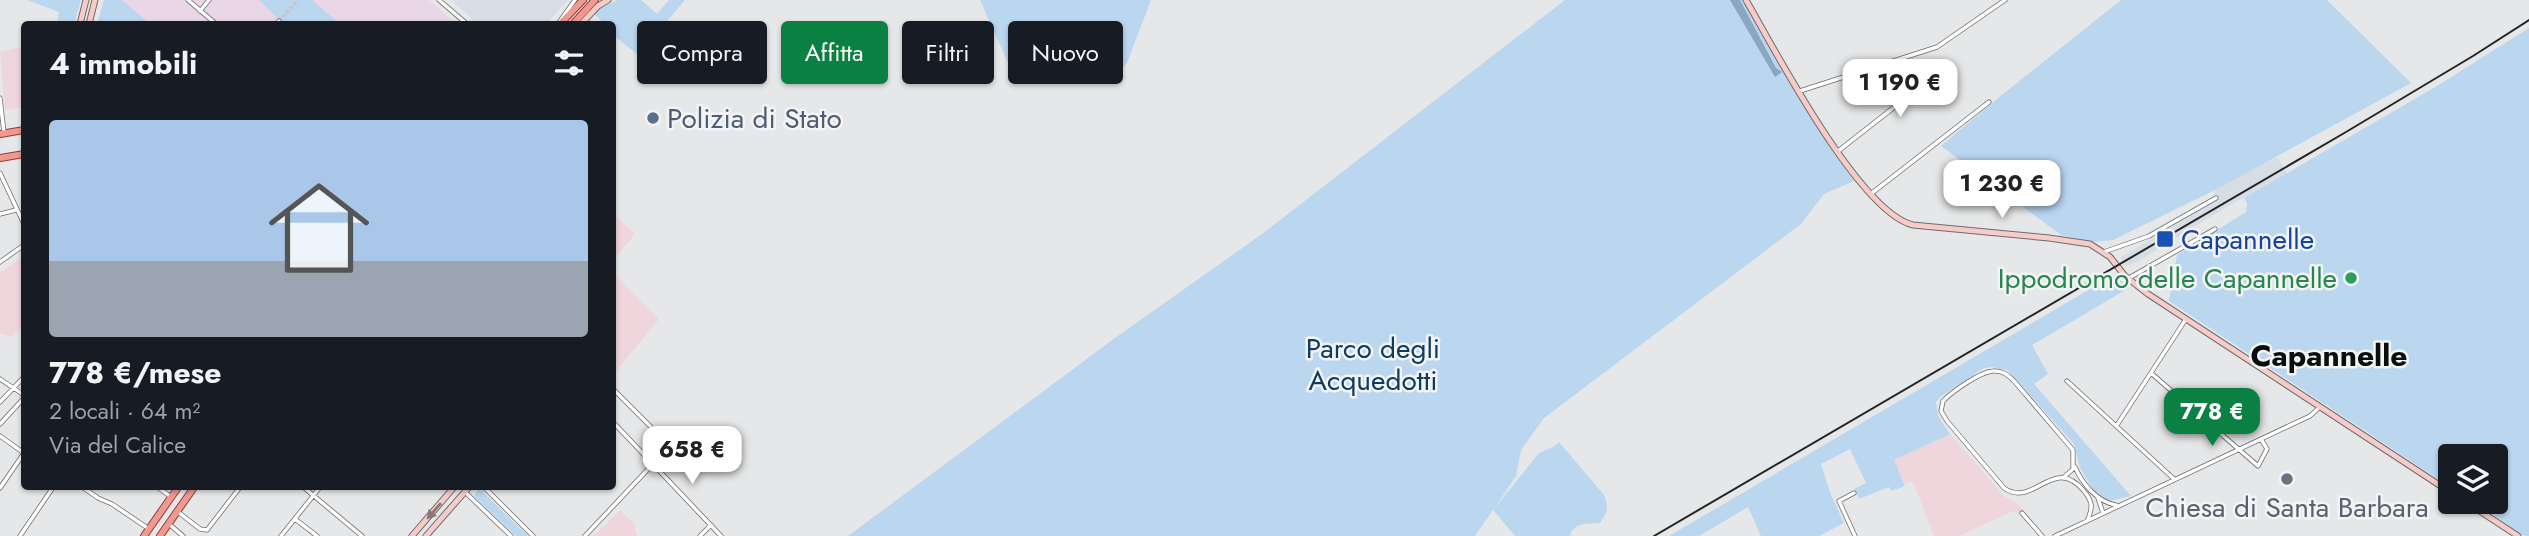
<!DOCTYPE html>
<html lang="it">
<meta charset="utf-8">
<style>
body{margin:0;font-family:Jost,sans-serif;background:#20242c;color:#f1f3f6;height:100vh;display:flex;flex-direction:column;font-size:26px;white-space:nowrap}
*{box-sizing:border-box;margin:0}
p{font-size:23px;color:#9ea1a6}
.icon{flex:none;width:38px;height:38px;fill:none;stroke:currentColor;stroke-width:2;stroke-linecap:round;stroke-linejoin:round}
.map{position:relative;flex:1;overflow:hidden}
.sheet{position:absolute;left:21px;top:21px;width:595px;height:469px;display:flex;flex-direction:column;background:#171b24;border-radius:7px;box-shadow:0 2px 5px #0004}
.sheet>*{flex:none}
.guide{position:absolute;left:637px;top:21px;width:665px;height:63px;display:flex;gap:14px}
.fabs{position:absolute;left:2438px;top:444px;display:grid;gap:14px}
.fabs a{display:grid;place-items:center;width:70px;height:70px;border-radius:7px;background:#171b24;box-shadow:0 2px 5px #0004;font-size:35px}
.price{position:absolute;translate:-50% -60px;padding:0 16px;border-radius:14px;background:#fff;color:#222;font-size:23px;line-height:46px;filter:drop-shadow(0 2px 4px #0008)}
.price::after{content:'';position:absolute;left:50%;top:42px;width:21px;height:16px;margin-left:-10px;background:inherit;clip-path:polygon(0 0,100% 0,50% 100%)}
.price.selected{background:#0b8043;color:#fff}
ul{padding:0;list-style:none}
li{display:grid;align-content:center;gap:14px;height:371px;padding:0 28px}
li+li{border-top:2px solid #363941}
li span{display:grid;place-items:center;height:217px;border-radius:7px;color:#555}
li>.icon{margin-inline-start:auto}
span .icon{width:126px;height:126px;fill:#fffc;stroke-width:1}
li b{font-size:30px}
h2{display:flex;justify-content:space-between;align-items:center;height:84px;padding:0 28px;font-size:30px}
.pill{padding:0 24px;border-radius:7px;background:#171b24;box-shadow:0 2px 5px #0004;font-size:24px;line-height:63px}
.pill.selected{background:#0b8043;color:#fff}
.map>svg:first-child{display:block}
.commercial{fill:#e9d6e7}
.built{fill:#d6dde4}
.education{fill:#efd5dc}
.green{fill:#bbd6ef}
.forest{fill:#8ba6c0}
.lines{fill:none;stroke-linecap:round;stroke-linejoin:round}
.street-tunnel{stroke:#c5c6c7;stroke-width:3.5;stroke-dasharray:3.5 2;stroke-linecap:butt}
.street-casing{stroke:#6b6c6d;stroke-width:5}
.secondary-casing{stroke:#6b6c6d;stroke-width:7}
.primary-casing{stroke:#983c33;stroke-width:8}
.street{stroke:#fff;stroke-width:3.5}
.secondary{stroke:#f7ccc8;stroke-width:5}
.primary{stroke:#ee9a91;stroke-width:6}
.rail{stroke:#242525;stroke-width:2}
.oneway{fill:#8d7674}
.service-dot{fill:#5c6f8a;stroke:#f3f4f5;stroke-width:2.5}
.transit-dot{fill:#1a4fb4;stroke:#f3f4f5;stroke-width:2.5}
.leisure-dot{fill:#2e9e5b;stroke:#f3f4f5;stroke-width:2.5}
.worship-dot{fill:#6b7280;stroke:#f3f4f5;stroke-width:2.5}
.labels{text-anchor:middle;dominant-baseline:central;stroke-width:5;stroke-linejoin:round;paint-order:stroke}
.service-label{font-size:28px;fill:#4e5e75;stroke:#f3f4f5;text-anchor:start}
.transit-label{font-size:28px;fill:#164399;stroke:#f3f4f5;text-anchor:start}
.leisure-label{font-size:28px;fill:#27864d;stroke:#f3f4f5;text-anchor:end}
.park-label{font-size:28px;fill:#0e3c60;stroke:#f3f4f5}
.worship-label{font-size:28px;fill:#5b616d;stroke:#f3f4f5}
.neighbourhood-label{font-size:30px;font-weight:bold;fill:#0c0d0d;stroke:#f3f4f5}
</style>
<div class="map">
<svg width="2529" height="536" viewBox="0 0 2529 536">
<rect width="100%" height="100%" fill="#e6e7e8"/>
<path class="commercial" d="M122,0h307l28,24h-307z"/>
<path class="built" d="M452,0h116l-22,24h-69z
M2278,158l9,16 -62,34 -88,54 -12,4 -4,-9 91,-54 3,-13 35,-23z"/>
<path class="education" d="M24,46v61l-19,3 -5,-58z
M613,214l22,20 -22,26z
M21,257l3,5v63l-12,12 -12,-4v-60z
M613,273l46,46 -46,56z
M1950,434l54,62 13,7 7,8 -5,4 -6,-4 -54,25h-25l-21,-55 -8,3 -12,-24z
M620,510l14,14 3,12h-43z"/>
<path class="green" d="M27,0h54l-7,24h-17l2,-12z
M104,0h18l28,24h-53z
M259,0h53l28,24h-57z
M618,0h23l16,14 12,-14h16l-47,55 -25,-20 -1,-11h-7l-11,-10 5,-5z
M980,0h171l-24,63 -4,4 -107,14z
M1565,0h179l88,151 22,30 -30,13 -23,30 -257,194 -23,32 -5,26 -22,33 45,-56 14,-6 6,-5 45,53c5,12 4,17 -4,28 -12,1 -27,-1 -30,13h-55l-22,-26 -18,26h-627l267,-198 147,-104z
M2121,0h206l84,83 -196,107 -102,50 -20,2 -32,-7 -120,-89 62,-52z
M2529,28v508h-4l-51,-34h22v-45h-46v30l-281,-186 8,-46 69,-43 1,-9 -3,-5 193,-112z
M2114,275l15,13 -97,57 16,29 -14,10 97,112 -22,5 -6,-3 -11,-10 -12,-20 -6,-24 -67,-74 -15,-3 -8,1 -44,29 -4,5 2,14 12,18 -56,26 11,26 -14,5 -2,-4 -30,12 -5,-10 12,-6 -16,-34 -29,15 10,31 13,28 -25,13h-58l-13,-29 -49,29h-30z
M478,490h3l47,46h-12l-42,-40z"/>
<path class="forest" d="M1730,0h10l36,68 6,4 -7,5z"/>
<g class="lines">
<path class="street-tunnel" d="M279,21l19,-21"/>
<defs>
<path id="street" d="M188,0l28,24
M439,0l28,24
M200,11l9,-11
M560,21l15,-21
M276,24l3,-3
M1800,91l137,-44 68,-47
M0,98l4,35
M1837,152l111,-87
M0,173l24,51
M1872,193l117,-91
M0,214l16,-4
M2104,252l45,-16 67,-38
M0,262l24,-17
M2129,278l86,-49
M2151,373l107,93 9,-17 -6,-10
M0,379l24,16
M2067,381l107,98
M0,402l24,-25
M612,421l109,115
M0,424l24,-26
M2117,425l69,-106
M0,436l24,17
M2075,467c7,16 22,35 41,38
M2064,477l9,-8v-19l-59,-69c-6,-6 -12,-11 -21,-10 -13,1 -40,20 -50,30l-2,10 6,10 57,67c30,21 49,-34 80,3 9,11 9,17 3,30
M81,486l17,12 14,6 37,25
M156,486l15,11
M302,486l60,50
M483,486l50,50
M0,488l24,-35
M465,492l46,44
M1854,493l-15,8 16,35
M2098,498l5,15
M178,512l22,17 7,1 34,-44
M2022,513l20,23
M295,519l22,17
M169,524l14,12
M20,536l34,-50
M281,536l40,-50
M585,536l83,-88 -2,-6 -54,-54
M700,536l11,-11
M2055,536l255,-120 10,-9"/>
<path id="secondary" d="M1746,0c29,50 113,212 167,225l136,13 41,6 20,13 15,19 23,18 302,198
M80,24l6,-24
M89,24l6,-24
M581,24l17,-18 10,-6
M2466,502l52,34
M412,536l43,-50
M426,536l44,-50"/>
<path id="primary" d="M560,24l23,-24
M573,24l22,-24
M0,134l24,-4
M0,158l24,-4
M144,536l35,-50
M160,536l35,-50"/>
</defs>
<use href="#street" class="street-casing"/>
<use href="#secondary" class="secondary-casing"/>
<use href="#primary" class="primary-casing"/>
<use href="#street" class="street"/>
<use href="#secondary" class="secondary"/>
<use href="#primary" class="primary"/>
<path class="rail" d="M1654,536l692,-404 127,-76 56,-36"/>
</g>
<defs><path id="oneway-solid" d="M-6-.8H1V-3.2L6.5 0L1 3.2V.8H-6Z" transform="scale(1.75)"/></defs>
<use class="oneway" href="#oneway-solid" transform="translate(434 511) rotate(131)"/>
<circle class="service-dot" cx="653" cy="118" r="7"/>
<rect class="transit-dot" x="2156" y="230" width="18" height="18" rx="3.5"/>
<circle class="leisure-dot" cx="2351" cy="278" r="7"/>
<circle class="worship-dot" cx="2287" cy="479" r="7"/>
<g class="labels">
<g class="service-label">
<text x="667" y="118">Polizia di Stato</text>
</g>
<g class="transit-label">
<text x="2181" y="239">Capannelle</text>
</g>
<g class="leisure-label">
<text x="2337" y="278">Ippodromo delle Capannelle</text>
</g>
<g class="park-label">
<text x="1373" y="348">Parco degli<tspan x="1373" dy="32">Acquedotti</tspan></text>
</g>
<g class="worship-label">
<text x="2287" y="507">Chiesa di Santa Barbara</text>
</g>
<g class="neighbourhood-label">
<text x="2329" y="355">Capannelle</text>
</g>
</g>
</svg>
<div class="fabs">
<a><svg class="icon" aria-label="layers" viewBox="0 0 24 24"><path d="M12 4l9 5-9 5-9-5zM3 14l9 5 9-5"/></svg></a>
</div>
<b class="price" style="left:1900px;top:119px">1 190 €</b>
<b class="price" style="left:2002px;top:220px">1 230 €</b>
<b class="price selected" style="left:2212px;top:448px">778 €</b>
<b class="price" style="left:692px;top:486px">658 €</b>
<div class="guide">
<a class="pill">Compra</a>
<a class="pill selected">Affitta</a>
<a class="pill">Filtri</a>
<a class="pill">Nuovo</a>
</div>
<section class="sheet">
<h2>4 immobili<svg class="icon" aria-label="filters" viewBox="0 0 24 24"><path d="M4 7h16M4 17h16"/><circle cx="9" cy="7" r="2"/><circle cx="15" cy="17" r="2"/></svg></h2>
<ul>
<li><span style="background:linear-gradient(#a9c7e8 65%,#9aa5b1 0)"><svg class="icon" aria-label="home" viewBox="0 0 24 24"><path d="M3 11l9-7 9 7M6 9v11h12V9"/></svg></span><div><b>778 €/mese</b><p>2 locali · 64 m²</p><p>Via del Calice</p></div></li>
</ul>
</section>
</div>
